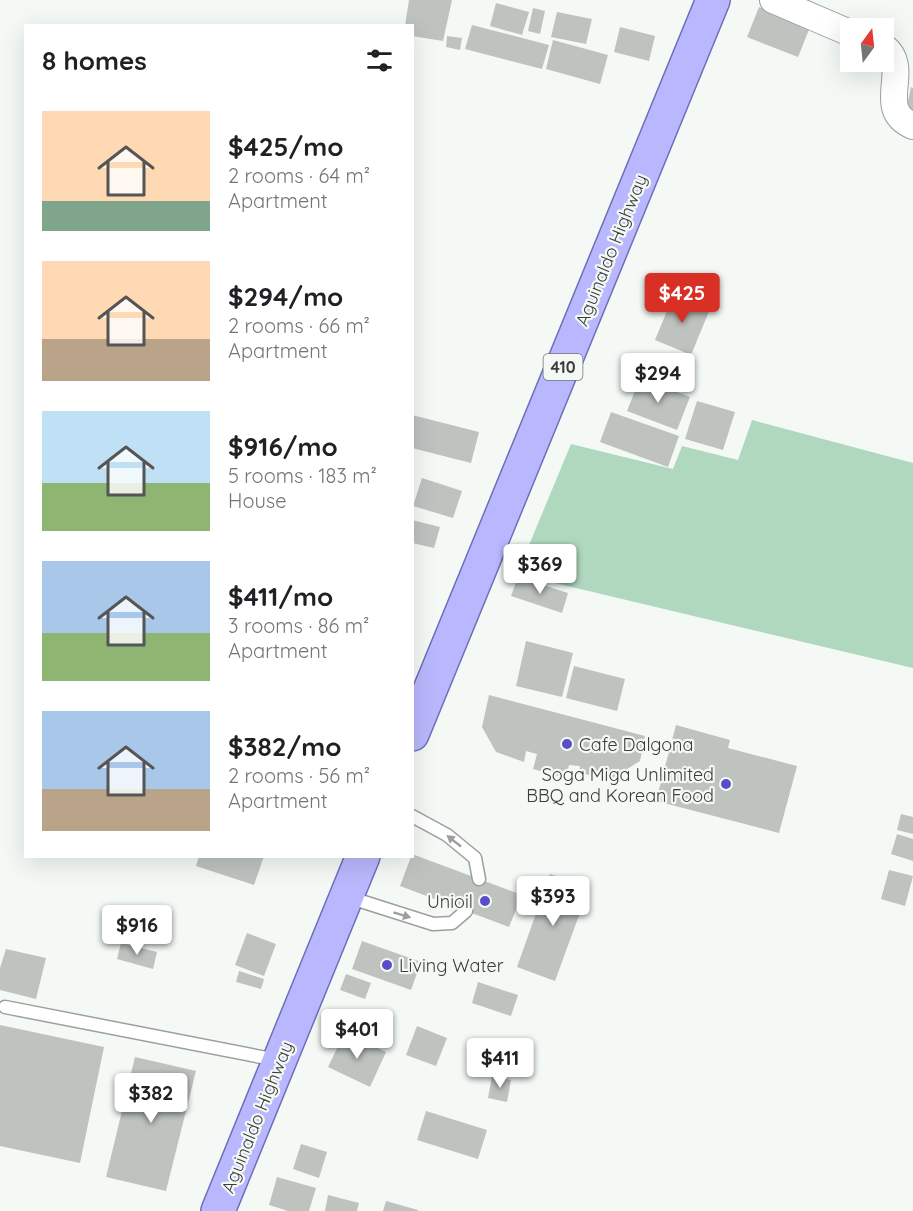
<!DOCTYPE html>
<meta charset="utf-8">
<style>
body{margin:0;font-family:Quicksand,sans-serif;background:#f2f2f2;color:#202124;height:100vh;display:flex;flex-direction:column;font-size:22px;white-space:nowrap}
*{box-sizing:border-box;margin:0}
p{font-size:20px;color:#757577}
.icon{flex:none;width:33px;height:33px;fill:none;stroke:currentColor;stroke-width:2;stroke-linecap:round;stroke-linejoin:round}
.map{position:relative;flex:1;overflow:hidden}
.drawer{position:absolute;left:24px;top:24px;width:390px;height:834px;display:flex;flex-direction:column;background:#fff;border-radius:0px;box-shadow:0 6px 24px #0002}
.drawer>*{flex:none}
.needle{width:39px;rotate:15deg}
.fabs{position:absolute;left:840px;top:18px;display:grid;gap:12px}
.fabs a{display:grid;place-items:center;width:54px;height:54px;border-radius:0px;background:#fff;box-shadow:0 6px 24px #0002;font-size:30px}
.price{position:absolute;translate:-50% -51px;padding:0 14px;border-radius:6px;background:#fff;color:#222;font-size:20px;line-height:39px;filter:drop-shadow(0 2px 3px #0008)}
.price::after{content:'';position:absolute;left:50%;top:36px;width:18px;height:14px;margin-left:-9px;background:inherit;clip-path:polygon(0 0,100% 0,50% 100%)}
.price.current{background:#d93025;color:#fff}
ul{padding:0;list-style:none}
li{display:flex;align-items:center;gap:18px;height:150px;padding:0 18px}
li span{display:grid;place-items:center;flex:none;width:168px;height:120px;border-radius:0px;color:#555}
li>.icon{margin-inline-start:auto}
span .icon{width:72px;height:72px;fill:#fffc;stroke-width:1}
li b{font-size:26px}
h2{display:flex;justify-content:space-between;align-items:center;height:72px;padding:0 18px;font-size:26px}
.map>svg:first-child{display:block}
.green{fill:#afd8bf}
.building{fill:#bec3c0}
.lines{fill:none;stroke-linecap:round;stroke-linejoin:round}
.service-casing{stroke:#9ba09d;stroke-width:15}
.minor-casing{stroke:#9ba09d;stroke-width:28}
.primary-casing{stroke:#6f6eb9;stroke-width:36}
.service{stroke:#fff;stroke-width:12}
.minor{stroke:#fff;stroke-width:26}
.primary{stroke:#b9b8fe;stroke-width:33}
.oneway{fill:#9d9e9d}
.poi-dot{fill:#5a4ec7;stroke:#f4f9f6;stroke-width:2}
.labels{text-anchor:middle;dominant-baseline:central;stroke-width:4.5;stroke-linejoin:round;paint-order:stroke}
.shield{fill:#f4f9f6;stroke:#727573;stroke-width:1.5}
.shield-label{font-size:16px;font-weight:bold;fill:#3b3d3b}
.street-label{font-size:18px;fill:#3b3d3b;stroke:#f4f9f6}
.poi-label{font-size:18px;fill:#3b3d3b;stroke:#f4f9f6;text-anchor:start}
</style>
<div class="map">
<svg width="913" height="1211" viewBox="0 0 913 1211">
<rect width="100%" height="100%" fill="#f4f9f6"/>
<path class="green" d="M752,420l161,43v205l-396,-94 54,-130 102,25 9,-23 56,14z"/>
<path class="building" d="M409,0h43l-9,41 -31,-5v-10h-7z
M496,3l33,9 -7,23 -32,-9z
M759,7l51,20 -12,30 -51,-20z
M533,8l12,3 -5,23 -12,-3z
M557,12l35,7 -6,25 -35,-7z
M472,25l77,20 -7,24 -77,-20z
M620,27l35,9 -6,25 -35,-9z
M447,36l15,2 -2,12 -14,-3z
M553,40l55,15 -8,29 -54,-15z
M911,87l2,1v29l-8,-2z
M674,294l36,15 -19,46 -36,-15z
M640,378l50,19 -13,33 -50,-19z
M697,401l38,11 -12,38 -38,-11z
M611,412l68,24 -11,31 -68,-25z
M412,415l67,17 -8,31 -59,-15z
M422,478l40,13 -9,27 -40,-12z
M412,520l28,7 -6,21 -22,-5z
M518,577l50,16 -6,20 -51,-17z
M526,641l47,12 -11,44 -46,-11z
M574,666l51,13 -8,32 -51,-13z
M489,695l156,41 -5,25 -29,18 -32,-6 1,-7 -11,-1 -3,13 -33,-9 4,-15 -11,-3 -2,11 -28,-10 -14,-25z
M676,725l54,15 -2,8 69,18 -18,67 -123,-32z
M901,814l12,3v17l-16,-4z
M897,834l16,5v22l-22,-7z
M412,854l110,41 -13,32 -109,-41z
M199,856h65l-10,29 -58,-19z
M889,870l24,6 -8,30 -24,-7z
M550,874l39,14 -34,93 -38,-14z
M247,933l29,11 -12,32 -29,-11z
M362,941l59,21 -10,28 -59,-21z
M121,943l36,9 -4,17 -36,-10z
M6,949l40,9 -10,41 -36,-9v-22z
M239,971l25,8 -3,10 -25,-7z
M346,974l25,9 -6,16 -25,-9z
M478,982l40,13 -7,21 -39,-13z
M0,1025l104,22 -24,116 -80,-17z
M417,1026l30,12 -11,28 -30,-11z
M345,1032l41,20 -16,35 -42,-20z
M135,1057l61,14 -30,120 -60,-14z
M492,1076l19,4 -4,22 -19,-4z
M426,1111l61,19 -9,29 -61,-19z
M301,1144l26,8 -8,26 -26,-9z
M277,1177l39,11 -7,23h-21l-19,-6z
M328,1195l31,8 -2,8h-32z
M386,1201l32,9v1h-35z"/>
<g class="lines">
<defs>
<path id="service" d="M412,816l35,19 28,23 4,21
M348,897l85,27 19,-1 14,-12
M5,1007l272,53"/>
<path id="minor" d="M773,0l77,33
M884,47c29,22 -11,62 29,79"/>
<path id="primary" d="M412,734l301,-734
M218,1211l145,-355"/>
</defs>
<use href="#service" class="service-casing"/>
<use href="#minor" class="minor-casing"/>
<use href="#primary" class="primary-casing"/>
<use href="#service" class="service"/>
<use href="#minor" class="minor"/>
<use href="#primary" class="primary"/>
</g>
<defs><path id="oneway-solid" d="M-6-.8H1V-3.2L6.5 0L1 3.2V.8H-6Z" transform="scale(1.5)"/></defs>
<g class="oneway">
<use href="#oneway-solid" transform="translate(454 841) rotate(-142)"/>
<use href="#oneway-solid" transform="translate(402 915) rotate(17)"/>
</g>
<g class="poi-dot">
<circle cx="567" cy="744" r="6"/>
<circle cx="726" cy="784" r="6"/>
<circle cx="485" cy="901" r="6"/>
<circle cx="387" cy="965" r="6"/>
</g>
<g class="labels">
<rect class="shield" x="543.5" y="354" width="39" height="26" rx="4.5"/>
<g class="shield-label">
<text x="563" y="367">410</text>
</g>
<g class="street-label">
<text transform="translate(611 250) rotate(-68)">Aguinaldo Highway</text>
<text transform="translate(257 1117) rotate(-68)">Aguinaldo Highway</text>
</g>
<g class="poi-label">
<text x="579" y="744">Cafe Dalgona</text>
<text x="714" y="774" text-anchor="end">Soga Miga Unlimited<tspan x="714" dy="21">BBQ and Korean Food</tspan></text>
<text x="473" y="901" text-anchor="end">Unioil</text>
<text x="399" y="965">Living Water</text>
</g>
</g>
</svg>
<div class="fabs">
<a><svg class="needle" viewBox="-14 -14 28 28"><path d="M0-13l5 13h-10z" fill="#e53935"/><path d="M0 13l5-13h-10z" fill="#757577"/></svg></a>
</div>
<b class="price current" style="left:682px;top:324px">$425</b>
<b class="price" style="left:658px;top:404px">$294</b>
<b class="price" style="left:540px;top:595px">$369</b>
<b class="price" style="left:553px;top:927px">$393</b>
<b class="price" style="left:137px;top:956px">$916</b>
<b class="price" style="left:357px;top:1060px">$401</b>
<b class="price" style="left:500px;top:1089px">$411</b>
<b class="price" style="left:151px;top:1124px">$382</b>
<section class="drawer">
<h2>8 homes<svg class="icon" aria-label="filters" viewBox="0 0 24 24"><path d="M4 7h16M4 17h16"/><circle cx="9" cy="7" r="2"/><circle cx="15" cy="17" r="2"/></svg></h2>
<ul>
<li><span style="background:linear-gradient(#ffd9b3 75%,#7fa58c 0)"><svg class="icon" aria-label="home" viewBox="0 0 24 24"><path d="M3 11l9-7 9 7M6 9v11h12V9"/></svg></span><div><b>$425/mo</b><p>2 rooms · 64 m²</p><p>Apartment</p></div></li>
<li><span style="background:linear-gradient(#ffd9b3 65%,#b9a48a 0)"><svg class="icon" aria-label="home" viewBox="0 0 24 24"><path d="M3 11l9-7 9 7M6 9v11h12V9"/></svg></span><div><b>$294/mo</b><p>2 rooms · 66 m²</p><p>Apartment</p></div></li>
<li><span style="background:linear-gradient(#bfe0f5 60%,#8fb573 0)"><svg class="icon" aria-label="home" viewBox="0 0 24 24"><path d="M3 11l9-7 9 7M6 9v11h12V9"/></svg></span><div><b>$916/mo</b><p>5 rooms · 183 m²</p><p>House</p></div></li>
<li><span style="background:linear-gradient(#a9c7e8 60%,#8fb573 0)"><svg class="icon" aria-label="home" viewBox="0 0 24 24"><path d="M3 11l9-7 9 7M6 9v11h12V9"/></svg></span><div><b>$411/mo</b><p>3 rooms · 86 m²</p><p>Apartment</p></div></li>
<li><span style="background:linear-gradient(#a9c7e8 65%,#b9a48a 0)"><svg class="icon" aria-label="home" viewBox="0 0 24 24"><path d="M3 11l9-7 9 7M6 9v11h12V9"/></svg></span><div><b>$382/mo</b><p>2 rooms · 56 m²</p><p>Apartment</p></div></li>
</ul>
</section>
</div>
